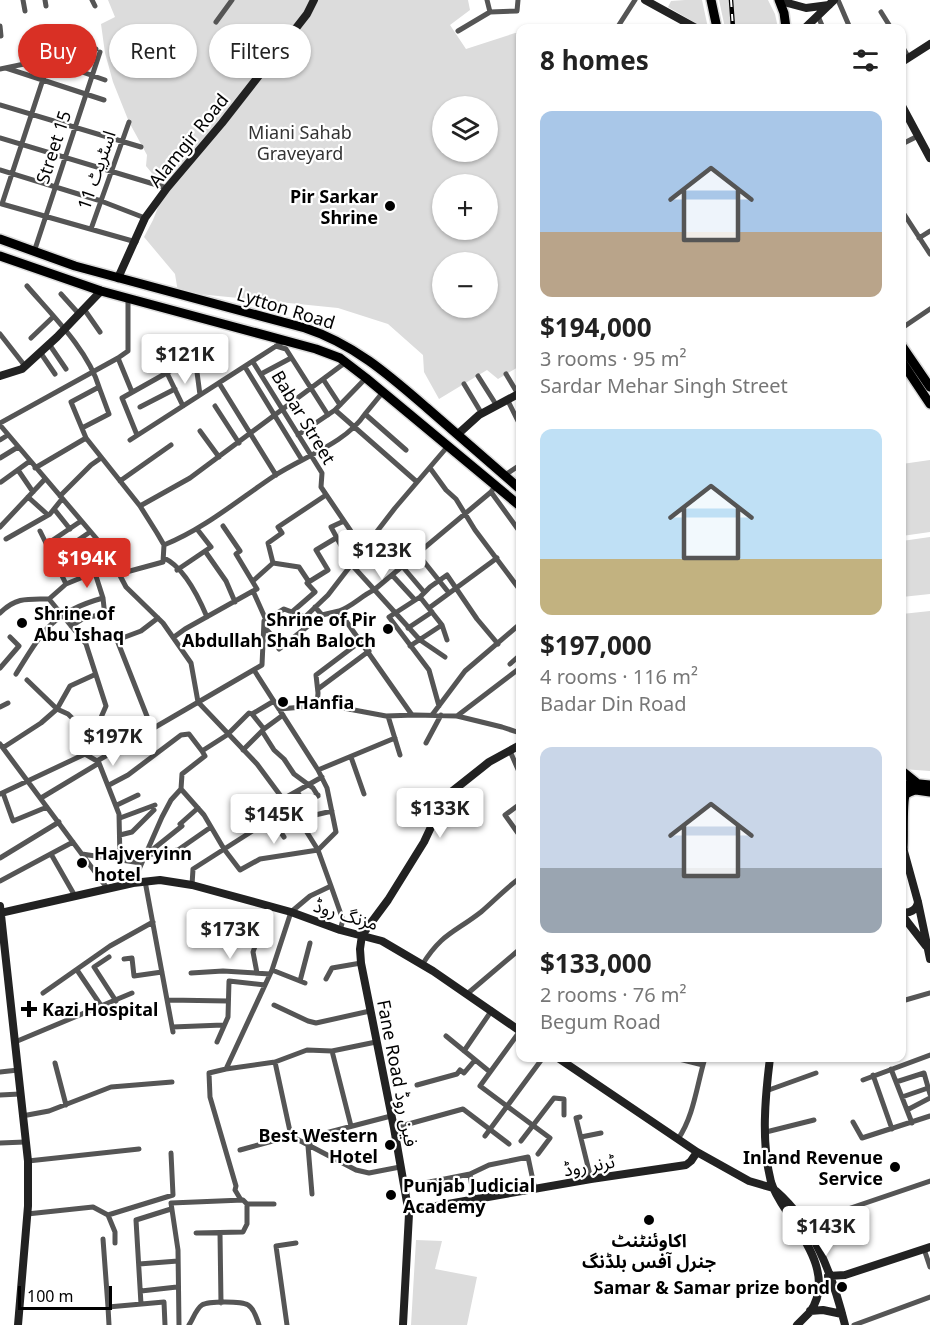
<!DOCTYPE html>
<meta charset="utf-8">
<style>
body{margin:0;font-family:"Noto Sans","Noto Sans Arabic",sans-serif;background:#f2f2f2;color:#222;height:100vh;display:flex;flex-direction:column;font-size:22px;white-space:nowrap}
*{box-sizing:border-box;margin:0}
p{font-size:20px;color:#767676}
.icon{flex:none;width:33px;height:33px;fill:none;stroke:currentColor;stroke-width:2;stroke-linecap:round;stroke-linejoin:round}
.map{position:relative;flex:1;overflow:hidden}
.drawer{position:absolute;left:516px;top:24px;width:390px;height:1038px;display:flex;flex-direction:column;background:#fff;border-radius:12px;box-shadow:0 2px 4px #0004}
.drawer>*{flex:none}
.guide{position:absolute;left:18px;top:24px;width:408px;height:54px;display:flex;gap:12px}
.fabs{position:absolute;left:432px;top:96px;display:grid;gap:12px}
.fabs a{display:grid;place-items:center;width:66px;height:66px;border-radius:50%;background:#fff;box-shadow:0 2px 4px #0004;font-size:30px}
.scale{position:absolute;left:18px;bottom:15px;width:94px;box-sizing:border-box;padding-left:6px;border:3px solid #000;border-top:0;font-size:16px;line-height:21px;white-space:nowrap;color:#000;-webkit-text-stroke:4px #fff;paint-order:stroke}
.price{position:absolute;translate:-50% -51px;padding:0 14px;border-radius:6px;background:#fff;color:#222;font-size:20px;line-height:39px;filter:drop-shadow(0 2px 3px #0008)}
.price::after{content:'';position:absolute;left:50%;top:36px;width:18px;height:14px;margin-left:-9px;background:inherit;clip-path:polygon(0 0,100% 0,50% 100%)}
.price.on{background:#d93025;color:#fff}
ul{padding:0;list-style:none}
li{display:grid;align-content:center;gap:12px;height:318px;padding:0 24px}
li span{display:grid;place-items:center;height:186px;border-radius:12px;color:#555}
li>.icon{margin-inline-start:auto}
span .icon{width:108px;height:108px;fill:#fffc;stroke-width:1}
li b{font-size:26px}
h2{display:flex;justify-content:space-between;align-items:center;height:72px;padding:0 24px;font-size:26px}
.pill{padding:0 21px;border-radius:27px;background:#fff;box-shadow:0 2px 4px #0004;font-size:21px;line-height:54px}
.pill.on{background:#d93025;color:#fff}
.map>svg:first-child{display:block}
.green{fill:#dcdcdc;fill-rule:evenodd}
.lines{fill:none;stroke-linecap:round;stroke-linejoin:round}
.primary-casing{stroke:#dbdbdb;stroke-width:12}
.street{stroke:#555;stroke-width:5}
.secondary{stroke:#222;stroke-width:8}
.primary{stroke:#000;stroke-width:9}
.rail-casing{stroke:#000;stroke-width:4.5}
.rail{stroke:#fff;stroke-width:2;stroke-dasharray:7;stroke-linecap:butt}
.poi-dot{fill:#000;stroke:#fff;stroke-width:2}
.labels{text-anchor:middle;dominant-baseline:central;stroke-width:4.5;stroke-linejoin:round;paint-order:stroke}
.park-label{font-size:18px;fill:#333;stroke:#fff}
.street-label{font-size:18px;fill:#000;stroke:#fff}
.poi-label{font-size:18px;font-weight:bold;fill:#000;stroke:#fff;text-anchor:end}
</style>
<div class="map">
<svg width="930" height="1325" viewBox="0 0 930 1325">
<rect width="100%" height="100%" fill="#fff"/>
<path class="green" d="M108,0h360l2,10 -20,15 16,24 49,-16h5v333l-22,13 -11,-9 -48,29 -15,-27 -1,-17 -35,-31 -50,-16 -160,-16 -3,-18 -31,-37 9,-17 12,-31 -19,-23 1,-11 -18,-33 -16,-40 -8,-29 -4,-29 14,-7zM442,106h46v46h-46zM442,184h46v46h-46zM442,262h46v46h-46z
M685,0h17l6,28h-4l-36,-21 3,-6z
M719,0h49l7,14 3,14h-53z
M930,460v72l-28,4v-72z
M930,537v57l-28,3v-56z
M930,611v160l-28,-2v-155z
M416,1240l26,1 -7,28 42,8 -10,48h-56z"/>
<g class="lines">
<defs>
<path id="primary" d="M711,0l6,28
M779,0l5,13 2,15
M0,239l75,27 230,62c49,16 84,47 122,80 31,27 62,54 93,81
M0,256l101,35 215,58 24,9 26,20 154,128
M902,346l28,41
M902,362l28,42
M902,771l16,13
M910,783l20,2
M902,788l28,4
M903,848c1,-10 -1,-49 3,-54 3,-2 6,-3 9,-4"/>
</defs>
<use href="#primary" class="primary-casing"/>
<path class="street" d="M23,0l2,11
M45,0l1,6
M92,0l3,6
M487,0l3,12
M838,0l12,28
M881,12l10,16
M818,16l5,12
M216,22l16,-22
M0,26l1,10
M617,28l18,-28
M458,31l32,-19 27,-1 1,-11
M902,46l7,12
M48,60l57,20
M6,68l98,32
M0,69l96,-20
M0,105l141,42
M0,138l167,50
M902,144l16,-8
M0,170l101,31 44,17
M2,204l47,-143
M2,204l134,38
M902,211l28,43
M91,229l38,-107
M919,238l11,-7
M34,252l66,-200
M27,286c25,29 61,64 72,101
M61,294l18,20
M128,298v53l-10,7 14,34
M84,309l16,23
M902,328l28,-19
M0,334l25,32
M31,338l22,-21
M49,344l17,25
M276,346l10,3 42,66
M40,352l15,22
M253,362l69,111 -1,14 42,62
M245,367l57,93
M167,373l16,33
M261,374l30,-16
M506,374l12,20
M478,376l19,30
M323,379l17,26
M219,383l57,92
M464,384l18,30
M508,401l12,24
M215,406l24,37
M140,407l35,-18
M335,410l82,72
M365,414l18,-22
M0,423l118,-65
M0,425l107,126 19,36 37,36 28,40 7,39 59,62 46,62 15,24 13,36 12,34 -3,10
M82,428l27,-14 -10,-27 -28,15 15,36 54,68 17,27 7,12 -1,17 -44,12
M200,431l19,26
M137,435l-15,-37 73,-41 5,38
M298,435l37,-25 31,-32
M0,440l8,-5
M130,440l154,-99
M0,458l18,-11
M35,468l51,-30
M430,468l16,22 10,9 19,31 45,60
M18,470l15,22
M505,475l15,-10
M120,481l51,-36
M1,482l29,-21
M491,492l29,40
M60,496l31,-31 10,-7
M28,497l20,18
M140,506l50,-28 156,-116
M54,509l16,20
M344,521l-13,6 20,37 69,76 25,17
M223,526l17,25 -4,3 21,35 -4,2 13,29
M0,527l45,-48
M40,531l26,53
M6,539l44,-25 12,-15
M47,544l34,-23
M164,545c40,-16 74,-45 110,-69 29,-19 72,-33 91,-62l41,36
M205,551l21,30 9,21
M50,552l18,-5 22,-15
M417,553l32,40
M164,558c20,9 35,40 43,59
M273,563l26,4 10,15
M402,566l22,26
M177,570l34,-23 -14,-18
M95,573l8,25 2,19
M392,575l23,25
M253,581l20,-18 -5,-20 14,-10 -4,-6 48,-32
M420,597l22,28 5,15
M49,599l37,45 20,62 -21,48
M315,607l7,8 17,-4 73,104
M429,608l68,-50
M339,611c14,-5 22,-15 35,-21l117,-98 5,-7
M292,612l23,-20 -8,-9 21,-13 -12,-20 20,-12
M0,613c16,-16 28,-14 49,-14l17,-15 49,-20
M71,626l13,-8 21,-4
M264,627l18,19
M408,628l24,-16
M174,637l11,-8 68,-38
M410,646l32,-21
M279,649l43,-34
M510,664l10,-9
M0,668l19,-22 -9,-9
M254,670l64,100 9,18 9,44 -18,18
M16,674c26,-42 36,-62 87,-76
M27,680l30,29 11,5 24,23
M318,689l51,-38
M317,706l1,-13 -2,-18 45,-34
M439,706l-10,-36 -40,-53 31,-20 10,-10 17,-12 30,44 21,25
M0,707l8,-4
M279,709l48,-4 59,11 29,-1 42,1 45,11 18,6
M432,715l33,-44 55,-47
M388,716l12,39
M457,716l63,-48
M152,729l-35,-89 24,-9 17,-13
M264,729l-12,-15 22,-13
M262,731l12,19 10,9 10,15 19,14 5,8
M426,743l15,-28
M0,744l107,144
M4,747l37,-24 16,-14 13,-23 24,-11
M243,750l21,-21 19,-14
M510,751l10,23
M351,757l13,37
M318,770l77,-32
M109,785l19,-10 53,-40 8,-1 13,17
M181,789l23,26 20,34 16,21 20,-11 58,-9
M297,791l14,25 21,-5
M3,793l10,28 34,-14
M0,794l85,-40 12,7 165,-96 2,-44 20,-12 21,8 23,-22 67,-87 53,-62
M41,798l58,-35 20,51 1,46
M283,799l39,-22
M520,804l-15,11 15,21
M117,805l21,-10
M120,818l35,-13
M272,819l12,18
M120,835l12,-3 22,-22
M51,854l24,42
M82,854l59,9
M147,854l35,-28 -2,-2 18,-16
M146,855l32,-5 33,-23
M0,858l59,-36
M0,881l73,-39
M145,881l28,151
M133,883l29,-66 9,-17 10,-11 1,-15 23,-18 -3,-5 25,-16 22,-22 3,1
M192,885l1,-16 61,-39 -2,-3 20,-8 46,-24
M109,957l-15,10 22,34
M124,959l8,-1 2,18 28,-4
M422,965c20,-32 32,-32 59,-53 13,-11 25,-24 39,-34
M77,970l25,37
M272,970l33,13
M191,973l32,-2 47,3
M257,973l-4,-21 17,-46
M326,979l6,-11 29,-5
M300,981l10,-38
M43,993l67,-47 43,-24
M467,994l53,-45
M168,1000l60,1
M902,1001l28,-8
M274,1005l34,16 8,2 54,-12
M172,1027l51,-2
M520,1031l-40,55 70,52 -12,16
M446,1036l44,36
M15,1042l117,-49
M217,1042l11,-25 1,-36 36,4
M332,1051l19,75
M464,1051l28,-41
M675,1058l28,7
M275,1062l16,74
M55,1063l11,42
M226,1069l46,-99 19,-58 19,-16 21,-10
M891,1069l21,54
M0,1072l18,-2
M873,1075l19,54
M863,1080l67,-25
M896,1082l28,-9 6,21
M417,1085l40,-11 3,-4 4,3 11,-13
M766,1091l50,-18
M0,1095l20,-1
M902,1097l26,-9
M907,1110l23,-12
M22,1116l27,-5 62,-24 61,-5
M580,1117l-4,1 15,61
M853,1122l9,16 68,-22
M394,1128l69,-19 46,35
M766,1132l48,-12
M485,1136l57,-77
M581,1137l20,-4
M678,1139c16,-23 19,-55 27,-81
M521,1141l33,-43 10,1v16
M0,1143l25,-1
M240,1150l51,-14 65,34 13,3 31,-6
M28,1161l111,-12
M470,1174l4,26
M404,1187l66,-13 19,-9 39,-8 7,33
M312,1194l-4,-48 10,-11 73,-19
M241,1200l-6,-10 1,-4 -26,-89 -1,-24 17,-4 49,-7 32,-12 25,1 44,-9
M247,1204h27
M27,1214l66,-7 15,8 65,-20 -2,-42
M108,1215l7,17v11
M803,1222l33,-9 94,-32
M220,1233l1,70
M103,1239l5,68
M924,1249l6,18
M139,1264l39,-3
M141,1291l36,-4
M141,1304l-5,-84 35,-11
M109,1325l-1,-18 56,-5 1,23
M179,1325l-1,-75 -7,-47 72,-3 4,4v20l-4,8 -47,1
M189,1325c4,-6 7,-16 13,-20 6,-4 40,-4 46,0 6,3 9,14 11,20
M287,1325l-11,-79 20,-3
M854,1325l76,-28"/>
<path class="secondary" d="M645,0l51,28
M780,1l26,7 23,-3
M805,28l29,-28
M902,62l28,-18
M902,106l28,52
M118,278l27,-60 22,-30 55,-65 85,-109 7,-14
M0,376l22,-7 35,-32 44,-46
M458,434l21,-19 41,-22
M902,844l16,58 12,57
M0,906l28,255v45l-10,119
M902,912c7,2 15,-2 16,-10
M0,913l133,-30 27,-3 32,5 99,27 49,18 42,11 51,30 87,60
M902,915l24,31
M558,1058l139,94 52,29 24,7
M770,1058c-5,40 -9,84 1,124 4,13 13,25 20,36 18,27 41,63 19,94 -4,4 -9,9 -13,13
M776,1191c38,33 57,86 69,134
M408,1211l183,-32 95,-14 5,-4 6,-9
M828,1276l17,-1 85,-28
M810,1311l13,-1 19,4
M403,1325l6,-111 -15,-86 -33,-165 -1,-14 2,-14 26,-35 36,-58 21,-45 44,-35 31,-17"/>
<use href="#primary" class="primary"/>
<defs>
<path id="rail" d="M731,0l2,28"/>
</defs>
<use href="#rail" class="rail-casing"/>
<use href="#rail" class="rail"/>
</g>
<g class="poi-dot">
<circle cx="390" cy="206" r="6"/>
<circle cx="22" cy="623" r="6"/>
<circle cx="388" cy="629" r="6"/>
<circle cx="283" cy="702" r="6"/>
<circle cx="82" cy="863" r="6"/>
<path d="M26 1000h6v6h6v6h-6v6h-6v-6h-6v-6h6z"/>
<circle cx="390" cy="1145" r="6"/>
<circle cx="895" cy="1167" r="6"/>
<circle cx="391" cy="1195" r="6"/>
<circle cx="649" cy="1220" r="6"/>
<circle cx="842" cy="1287" r="6"/>
</g>
<g class="labels">
<g class="park-label">
<text x="300" y="132">Miani Sahab<tspan x="300" dy="21">Graveyard</tspan></text>
</g>
<g class="street-label">
<text transform="translate(188 140) rotate(-51)">Alamgir Road</text>
<text transform="translate(53 147) rotate(-72)">Street 15</text>
<text transform="translate(96 170) rotate(-71)">اسٹریٹ 11</text>
<text transform="translate(286 308) rotate(17)">Lytton Road</text>
<text transform="translate(304 417) rotate(59)">Babar Street</text>
<text transform="translate(346 914) rotate(17)">مزنگ روڈ</text>
<text transform="translate(398 1073) rotate(79)">Fane Road فین روڈ</text>
<text transform="translate(589 1165) rotate(-10)">ٹرنر روڈ</text>
</g>
<g class="poi-label">
<text x="378" y="196">Pir Sarkar<tspan x="378" dy="21">Shrine</tspan></text>
<text x="34" y="613" text-anchor="start">Shrine of<tspan x="34" dy="21">Abu Ishaq</tspan></text>
<text x="376" y="619">Shrine of Pir<tspan x="376" dy="21">Abdullah Shah Baloch</tspan></text>
<text x="295" y="702" text-anchor="start">Hanfia</text>
<text x="94" y="853" text-anchor="start">Hajveryinn<tspan x="94" dy="21">hotel</tspan></text>
<text x="42" y="1009" text-anchor="start">Kazi Hospital</text>
<text x="378" y="1135">Best Western<tspan x="378" dy="21">Hotel</tspan></text>
<text x="883" y="1157">Inland Revenue<tspan x="883" dy="21">Service</tspan></text>
<text x="403" y="1185" text-anchor="start">Punjab Judicial<tspan x="403" dy="21">Academy</tspan></text>
<text x="649" y="1240" text-anchor="middle">اکاوئنٹنٹ<tspan x="649" dy="21">جنرل آفس بلڈنگ</tspan></text>
<text x="830" y="1287">Samar &amp; Samar prize bond</text>
</g>
</g>
</svg>
<div class="fabs">
<a><svg class="icon" aria-label="layers" viewBox="0 0 24 24"><path d="M12 4l9 5-9 5-9-5zM3 14l9 5 9-5"/></svg></a>
<a>+</a>
<a>−</a>
</div>
<div class="scale">100 m</div>
<b class="price" style="left:185px;top:385px">$121K</b>
<b class="price" style="left:382px;top:581px">$123K</b>
<b class="price on" style="left:87px;top:589px">$194K</b>
<b class="price" style="left:113px;top:767px">$197K</b>
<b class="price" style="left:440px;top:839px">$133K</b>
<b class="price" style="left:274px;top:845px">$145K</b>
<b class="price" style="left:230px;top:960px">$173K</b>
<b class="price" style="left:826px;top:1257px">$143K</b>
<div class="guide">
<a class="pill on">Buy</a>
<a class="pill">Rent</a>
<a class="pill">Filters</a>
</div>
<section class="drawer">
<h2>8 homes<svg class="icon" aria-label="filters" viewBox="0 0 24 24"><path d="M4 7h16M4 17h16"/><circle cx="9" cy="7" r="2"/><circle cx="15" cy="17" r="2"/></svg></h2>
<ul>
<li><span style="background:linear-gradient(#a9c7e8 65%,#b9a48a 0)"><svg class="icon" aria-label="home" viewBox="0 0 24 24"><path d="M3 11l9-7 9 7M6 9v11h12V9"/></svg></span><div><b>$194,000</b><p>3 rooms · 95 m²</p><p>Sardar Mehar Singh Street</p></div></li>
<li><span style="background:linear-gradient(#bfe0f5 70%,#c2b280 0)"><svg class="icon" aria-label="home" viewBox="0 0 24 24"><path d="M3 11l9-7 9 7M6 9v11h12V9"/></svg></span><div><b>$197,000</b><p>4 rooms · 116 m²</p><p>Badar Din Road</p></div></li>
<li><span style="background:linear-gradient(#c9d6e8 65%,#9aa5b1 0)"><svg class="icon" aria-label="home" viewBox="0 0 24 24"><path d="M3 11l9-7 9 7M6 9v11h12V9"/></svg></span><div><b>$133,000</b><p>2 rooms · 76 m²</p><p>Begum Road</p></div></li>
</ul>
</section>
</div>
